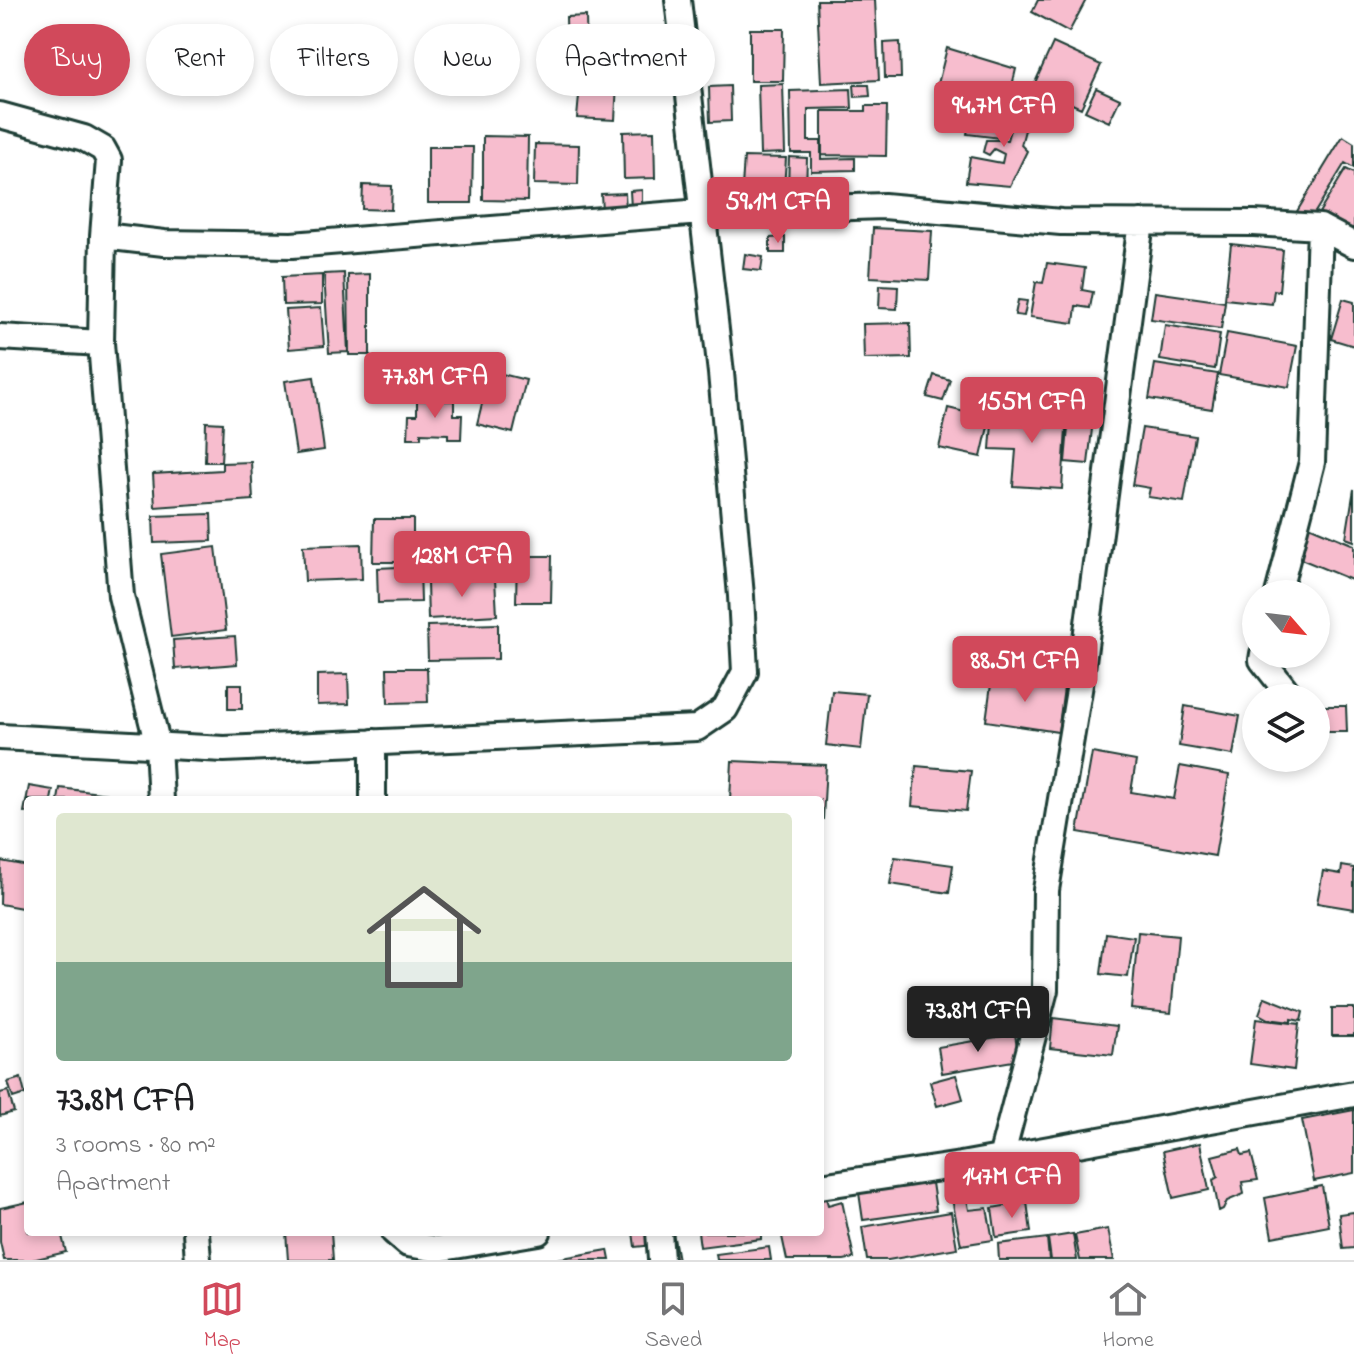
<!DOCTYPE html>
<meta charset="utf-8">
<style>
body{margin:0;font-family:"Indie Flower",sans-serif;background:#f2f2f2;color:#202124;height:100vh;display:flex;flex-direction:column;font-size:30px;white-space:nowrap}
*{box-sizing:border-box;margin:0}
p{font-size:26px;color:#757577}
.icon{flex:none;width:44px;height:44px;fill:none;stroke:currentColor;stroke-width:2;stroke-linecap:round;stroke-linejoin:round}
.map{position:relative;flex:1;overflow:hidden}
.details{position:absolute;left:24px;top:796px;width:800px;height:440px;display:flex;flex-direction:column;background:#fff;border-radius:8px;box-shadow:0 4px 12px #0003}
.details>*{flex:none}
.banner{position:absolute;left:24px;top:24px;width:800px;height:72px;display:flex;gap:16px}
.needle{width:52px;rotate:118deg}
.buttons{position:absolute;left:1242px;top:580px;display:grid;gap:16px}
.buttons a{display:grid;place-items:center;width:88px;height:88px;border-radius:50%;background:#fff;box-shadow:0 4px 12px #0003;font-size:40px}
.price{position:absolute;translate:-50% -68px;padding:0 18px;border-radius:8px;background:#d1495b;color:#fff;font-size:26px;line-height:52px;filter:drop-shadow(0 2px 4px #0008)}
.price::after{content:'';position:absolute;left:50%;top:48px;width:24px;height:18px;margin-left:-12px;background:inherit;clip-path:polygon(0 0,100% 0,50% 100%)}
.price.current{background:#222;color:#fff}
ul{padding:0;list-style:none}
li{display:grid;align-content:center;gap:16px;height:424px;padding:0 32px}
li span{display:grid;place-items:center;height:248px;border-radius:8px;color:#555}
li>.icon{margin-inline-start:auto}
span .icon{width:144px;height:144px;fill:#fffc;stroke-width:1}
li b{font-size:34px}
.pill{padding:0 28px;border-radius:36px;background:#fff;box-shadow:0 4px 12px #0003;font-size:28px;line-height:72px}
.pill.current{background:#d1495b;color:#fff}
.dock{display:flex;justify-content:space-around;align-items:center;height:112px;border-top:2px solid #e0e0e0;background:#fff;font-size:22px;color:#757577}
.dock a{display:grid;justify-items:center;gap:4px}
.dock .current{color:#d1495b}
.map>svg:first-child{display:block}
.building{fill:#f7bdce;stroke:#1f3d34;stroke-width:2}
.lines{fill:none;stroke-linecap:round;stroke-linejoin:round}
.minor-casing{stroke:#1f3d34;stroke-width:30}
.minor{stroke:#fff;stroke-width:24}
</style>
<div class="map">
<svg width="1354" height="1260" viewBox="0 0 1354 1260">
<rect width="100%" height="100%" fill="#fff"/>
<filter id="ink" filterUnits="userSpaceOnUse"><feTurbulence type="fractalNoise" baseFrequency=".0125" numOctaves="2"/><feDisplacementMap in="SourceGraphic" scale="16" xChannelSelector="R" yChannelSelector="G"/><feConvolveMatrix kernelMatrix="1 2 1 2 8 2 1 2 1" color-interpolation-filters="sRGB"/></filter>
<g filter="url(#ink)">
<path class="building" d="M817,0h58l4,80 -58,3z
M1038,0h48l-17,32 -37,-20z
M586,16l1,42h-20l-1,-41z
M750,29h34l-1,52h-33z
M900,42l1,36h-16l-1,-35z
M1053,43l48,22 -20,43 -48,-21z
M947,48l69,21 -16,69 -33,-4 8,-40 -37,-10z
M570,62l48,3 -3,55 -38,-2 2,-22 -10,-1z
M783,84l2,69 -25,1 -2,-69z
M854,85h15l1,11 -15,1z
M730,86l1,35 -21,1 -1,-35z
M1096,88l24,11 -11,23 -24,-11z
M851,89l1,19 -44,1v32h13v18l34,-1v12l-44,1v-18h-20l-1,-62z
M1013,95l20,5 -12,45 6,6 -17,35 -44,-4 4,-25 32,6 2,-9 -10,-5 -5,6 -6,-3 3,-12h21l4,-14 -7,-2z
M866,106h21l-1,50 -64,-1v-44h44z
M654,131l1,47 -31,1 -1,-47z
M483,136l45,1 -1,64 -44,-1z
M1343,136l11,7v25l-9,-5 -36,59 -13,-9z
M535,144l44,1 -1,40 -44,-1z
M428,147h45l-1,56h-44z
M744,157l42,1 -2,31 -42,-2z
M789,157l18,1 -1,31 -18,-1z
M1346,169l8,4v54l-5,8 -32,-19z
M363,185l29,1 -1,24 -29,-1z
M642,190v17l-11,1 -1,-17z
M625,193l1,16 -24,1 -1,-16z
M873,228l59,3 -3,49 -59,-3z
M785,237v16h-15v-15z
M1231,244l52,6 -4,41 -5,-1 -2,14 -47,-5z
M745,254l18,3 -2,14 -18,-2z
M1047,263l38,5 -3,22 11,2 -3,16 -14,-2 -2,17 -44,-6 6,-35 7,1z
M344,273l4,79 -19,1 -5,-79z
M370,274v81h-21l-1,-80z
M322,275v29l-39,1 -1,-28z
M880,285l18,1 -1,23 -18,-1z
M1155,292l70,10 -4,27 -70,-10z
M1343,299l11,3v44l-23,-7z
M1018,300l9,1 -3,15 -9,-1z
M321,308l3,38 -35,3 -3,-39z
M910,323l1,35 -47,1 -1,-35z
M1165,325l55,9 -5,35 -55,-9z
M1227,333l70,13 -8,41 -70,-12z
M1155,364l63,10 -6,35 -63,-10z
M490,371l36,9 -13,53 -36,-9z
M934,375l16,5 -7,21 -16,-4z
M314,377l10,73 -28,4 -11,-73z
M417,400l37,1v14h8l-1,24h-13v-5l-27,-1v5h-13l1,-23h8z
M948,408l42,10 -9,39 -42,-9z
M993,409l74,4 -5,76 -49,-3 3,-36 -26,-1z
M1069,417l24,3 -5,44 -23,-2z
M206,422l17,1 -2,39h-16z
M1142,428l53,8 -11,66 -36,-5 2,-9 -18,-3z
M251,462l2,38 -98,7 -2,-33 69,-4v-7z
M1354,489v52l-8,-3z
M211,514l1,27 -58,2 -1,-27z
M374,519h39v20l9,1v22h-49z
M1304,524l50,21v36l-63,-26z
M361,544l1,35 -57,2 -2,-35z
M216,547l10,83 -55,7 -10,-83z
M517,556h35l-1,46h-35z
M420,566l1,36 -43,1 -1,-35z
M495,579l2,36 -69,4 -1,-37z
M498,624v35l-70,1 -1,-34z
M235,636l2,28 -62,5 -2,-29z
M387,668h40l1,34 -40,1z
M348,674l1,30 -32,1v-30z
M992,677l72,11 -6,44 -72,-11z
M228,684h14v25h-14z
M832,691l35,3 -6,55 -35,-4z
M1185,706l55,10 -7,39 -54,-9z
M1319,706h27l1,26h-27z
M1092,753l44,8 -5,31 43,7 6,-33 49,9 -14,81 -137,-24z
M732,761l94,4 -3,54h-3v-19h-90z
M916,766l55,5 -5,40 -54,-5z
M29,786l24,4 -2,10h-23v13l-4,-1z
M60,788l47,6v6h-49z
M895,857l58,8 -4,28 -59,-9z
M1,861l27,5v33l-4,-1 -2,10 -22,-4z
M1342,866l12,2v41l-37,-6 6,-32 18,3z
M1138,932l40,4 -7,77 -40,-4z
M1106,933l28,4 -6,40 -27,-3z
M1019,988l7,32 -77,16 -7,-32z
M1265,997l38,15 -2,9 -10,-2v3l-23,-3 -9,-5z
M1332,1008h22v28h-22z
M1053,1018l64,8 -4,29 -63,-7z
M1256,1019l43,5 -5,46 -44,-6z
M1015,1034l4,26 -77,13 -4,-26z
M956,1075l7,24 -26,7 -7,-24z
M21,1078l4,16 -12,4 -5,-16z
M8,1091l6,21 -14,4v-23z
M1354,1110v63l-40,8 -12,-61z
M1200,1143l9,47 -36,8 -10,-47z
M1240,1149l2,6 9,-2 7,27 -16,2 2,12 -17,7 -4,8 -4,2 -6,-31 5,-3 -6,-21z
M1017,1161l3,15 -26,5 -3,-16z
M981,1167l6,28 -20,4 2,11 18,-2 6,32 -32,5 -14,-72z
M931,1176l5,34 -73,10 -5,-34z
M1322,1186l7,40 -57,11 -7,-39z
M1030,1188l1,9 -22,2v-9z
M824,1191l4,14 14,-4 12,57 -10,2h-57l-6,-28h39v-40z
M28,1202v30h33l5,20 -34,8h-28l-4,-18v-34z
M1027,1202l4,30 -35,5 -4,-29z
M951,1212l6,36 -69,12h-21l-5,-33z
M1354,1212v36l-11,1 -4,-35z
M1108,1229l6,31h-34l-5,-25z
M286,1232h45l2,28h-45z
M633,1232h19l2,13 -19,2z
M653,1232h20l5,28h-19z
M698,1232h63v7l-61,8z
M1073,1234l4,26h-26l-3,-22z
M1047,1238l2,22h-50l-1,-16z
M769,1247l2,13h-54l-1,-6z
M608,1250l2,10h-59z"/>
<g class="lines">
<defs>
<path id="minor" d="M0,115l84,23 19,11 6,11 -6,76 -2,107 20,253 37,150 3,54
M103,236l61,7 128,2 409,-33 183,-6 177,16 193,1 66,4 34,18
M0,337l101,6
M1278,594l34,-132 8,-235
M1263,654l-1,6 30,38
M0,737l224,12 473,-21 28,-19 20,-37 -4,-76 -20,-223 -43,-373
M373,800v-58
M1001,1158l44,-168 1,-100 34,-206 61,-462
M820,1186l141,-21 393,-71
M196,1232l2,28
M394,1232l14,12 29,5 101,-17
M659,1232l2,28"/>
</defs>
<use href="#minor" class="minor-casing"/>
<use href="#minor" class="minor"/>
</g>
</g>
</svg>
<div class="buttons">
<a><svg class="needle" viewBox="-14 -14 28 28"><path d="M0-13l5 13h-10z" fill="#e53935"/><path d="M0 13l5-13h-10z" fill="#757577"/></svg></a>
<a><svg class="icon" aria-label="layers" viewBox="0 0 24 24"><path d="M12 4l9 5-9 5-9-5zM3 14l9 5 9-5"/></svg></a>
</div>
<b class="price" style="left:1004px;top:149px">94.7M CFA</b>
<b class="price" style="left:778px;top:245px">59.1M CFA</b>
<b class="price" style="left:435px;top:420px">77.8M CFA</b>
<b class="price" style="left:1032px;top:445px">155M CFA</b>
<b class="price" style="left:462px;top:599px">128M CFA</b>
<b class="price" style="left:1025px;top:704px">88.5M CFA</b>
<b class="price current" style="left:978px;top:1054px">73.8M CFA</b>
<b class="price" style="left:1012px;top:1220px">147M CFA</b>
<div class="banner">
<a class="pill current">Buy</a>
<a class="pill">Rent</a>
<a class="pill">Filters</a>
<a class="pill">New</a>
<a class="pill">Apartment</a>
</div>
<section class="details">
<ul>
<li><span style="background:linear-gradient(#dfe7d0 60%,#7fa58c 0)"><svg class="icon" aria-label="home" viewBox="0 0 24 24"><path d="M3 11l9-7 9 7M6 9v11h12V9"/></svg></span><div><b>73.8M CFA</b><p>3 rooms · 80 m²</p><p>Apartment</p></div></li>
</ul>
</section>
</div>
<nav class="dock">
<a class="current"><svg class="icon" aria-label="map" viewBox="0 0 24 24"><path d="M3 6l6-2 6 2 6-2v14l-6 2-6-2-6 2zM9 4v14M15 6v14"/></svg>Map</a>
<a><svg class="icon" aria-label="saved" viewBox="0 0 24 24"><path d="M7 4h10v16l-5-4-5 4z"/></svg>Saved</a>
<a><svg class="icon" aria-label="home" viewBox="0 0 24 24"><path d="M3 11l9-7 9 7M6 9v11h12V9"/></svg>Home</a>
</nav>
